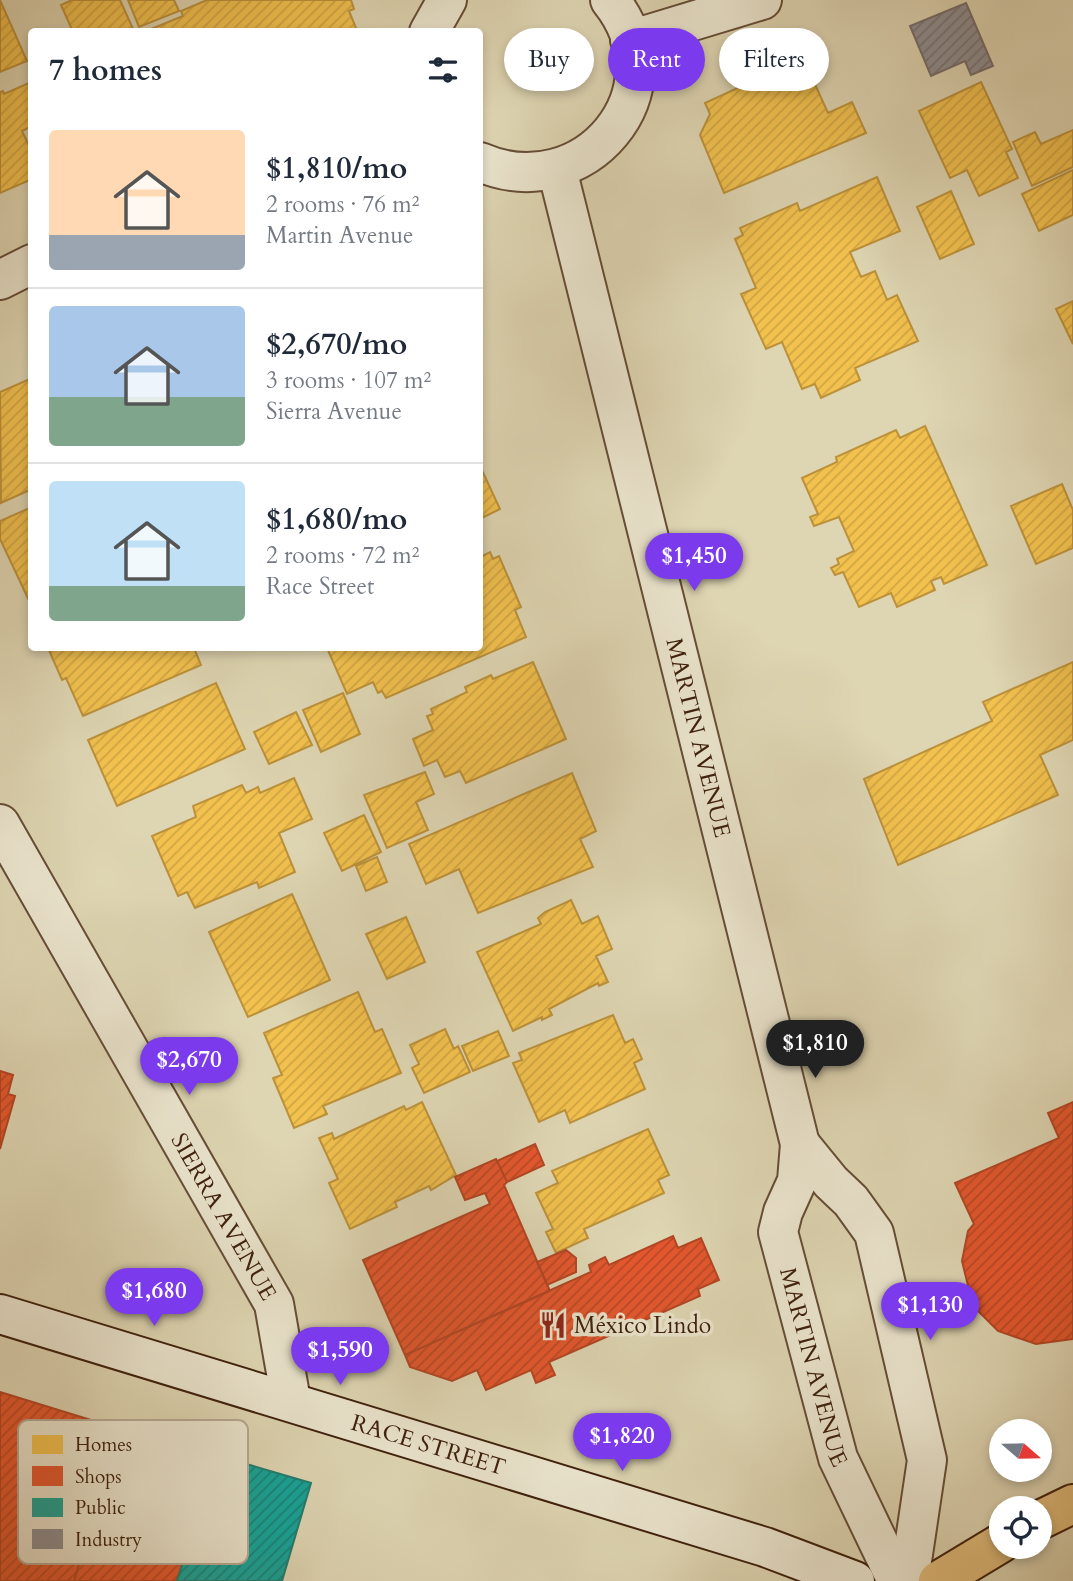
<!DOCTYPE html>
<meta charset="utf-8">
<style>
body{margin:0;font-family:Cardo,serif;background:#f2f2f3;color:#1f2937;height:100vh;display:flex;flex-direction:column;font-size:26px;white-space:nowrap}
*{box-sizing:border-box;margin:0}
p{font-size:23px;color:#747a83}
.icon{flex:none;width:38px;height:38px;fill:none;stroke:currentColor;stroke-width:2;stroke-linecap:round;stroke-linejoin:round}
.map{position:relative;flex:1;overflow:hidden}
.details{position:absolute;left:28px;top:28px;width:455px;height:623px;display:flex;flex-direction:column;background:#fff;border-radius:7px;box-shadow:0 4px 10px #0003}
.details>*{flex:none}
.top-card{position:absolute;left:504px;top:28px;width:464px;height:63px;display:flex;gap:14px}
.needle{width:46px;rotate:110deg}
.buttons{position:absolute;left:989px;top:1419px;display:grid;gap:14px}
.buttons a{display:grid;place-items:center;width:63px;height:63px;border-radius:50%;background:#fff;box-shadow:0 4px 10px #0003;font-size:35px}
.price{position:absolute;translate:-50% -60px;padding:0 16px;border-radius:24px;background:#7c3aed;color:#fff;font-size:23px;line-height:46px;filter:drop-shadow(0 2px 4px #0008)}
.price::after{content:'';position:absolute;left:50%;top:42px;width:21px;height:16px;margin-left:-10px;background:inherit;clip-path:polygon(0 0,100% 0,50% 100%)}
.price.active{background:#222;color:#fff}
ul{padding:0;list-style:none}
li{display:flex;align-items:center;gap:21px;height:175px;padding:0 21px}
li+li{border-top:2px solid #e0e1e3}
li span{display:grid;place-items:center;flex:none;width:196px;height:140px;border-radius:7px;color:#555}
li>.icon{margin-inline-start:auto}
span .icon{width:84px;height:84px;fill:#fffc;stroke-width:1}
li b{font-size:30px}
h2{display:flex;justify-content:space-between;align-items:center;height:84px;padding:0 21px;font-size:30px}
.tag{padding:0 24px;border-radius:32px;background:#fff;box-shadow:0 4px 10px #0003;font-size:24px;line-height:63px}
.tag.active{background:#7c3aed;color:#fff}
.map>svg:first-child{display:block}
.homes{fill:url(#homes-hatch);stroke:#bc913a;stroke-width:2}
.shops{fill:url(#shops-hatch);stroke:#b24624;stroke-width:2}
.public{fill:url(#public-hatch);stroke:#237c6e;stroke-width:2}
.industry{fill:url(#industry-hatch);stroke:#756c6a;stroke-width:2}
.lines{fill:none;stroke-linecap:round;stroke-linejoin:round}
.street-casing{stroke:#664d36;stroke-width:42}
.secondary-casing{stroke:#3e200c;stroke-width:42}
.primary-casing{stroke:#3e200c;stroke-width:42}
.street{stroke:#eae4cd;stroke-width:38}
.secondary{stroke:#eae4cd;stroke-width:38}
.primary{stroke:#dfba79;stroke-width:38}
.labels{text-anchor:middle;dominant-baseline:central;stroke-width:7;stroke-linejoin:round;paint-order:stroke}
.street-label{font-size:23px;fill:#3e200c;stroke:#eae4cd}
.poi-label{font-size:23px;fill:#3e200c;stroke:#eae4cd;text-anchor:start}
.key{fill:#eae4cd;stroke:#b6a993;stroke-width:2}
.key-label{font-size:19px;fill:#3e200c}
</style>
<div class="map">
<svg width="1073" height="1581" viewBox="0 0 1073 1581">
<defs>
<pattern id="homes-hatch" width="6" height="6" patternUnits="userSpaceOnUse" patternTransform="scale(1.75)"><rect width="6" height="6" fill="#f2c14e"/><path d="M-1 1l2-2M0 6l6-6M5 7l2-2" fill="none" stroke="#d1a643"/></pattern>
<pattern id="shops-hatch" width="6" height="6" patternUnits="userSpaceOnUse" patternTransform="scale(1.75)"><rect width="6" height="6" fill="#e4572e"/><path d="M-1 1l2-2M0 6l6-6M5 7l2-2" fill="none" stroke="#ba4826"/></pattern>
<pattern id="public-hatch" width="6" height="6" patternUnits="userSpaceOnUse" patternTransform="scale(1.75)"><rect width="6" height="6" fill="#17a398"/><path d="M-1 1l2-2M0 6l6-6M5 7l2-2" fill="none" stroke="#16847a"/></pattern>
<pattern id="industry-hatch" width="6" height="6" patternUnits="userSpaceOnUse" patternTransform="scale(1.75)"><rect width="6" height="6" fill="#8d8d92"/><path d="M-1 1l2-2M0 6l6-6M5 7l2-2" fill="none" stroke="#757376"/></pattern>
</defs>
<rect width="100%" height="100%" fill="#ded5b2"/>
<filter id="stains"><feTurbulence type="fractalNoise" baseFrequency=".00286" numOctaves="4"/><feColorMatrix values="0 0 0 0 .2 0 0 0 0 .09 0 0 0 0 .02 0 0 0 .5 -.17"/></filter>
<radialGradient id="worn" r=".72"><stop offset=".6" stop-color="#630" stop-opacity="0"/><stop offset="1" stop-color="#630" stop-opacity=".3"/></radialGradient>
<path class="homes" d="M0,0l27,61 -27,11z
M72,0h48l14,31 -61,1 -12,-27z
M128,0h46l5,11 -40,16z
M207,0h144l3,9 -5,2 7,17 -7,4h-205l39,-16 -2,-5z
M803,58l25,55 24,-11 14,31 -142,60 -24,-58 10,-21 -5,-11z
M981,82l31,67 -6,3 12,26 -39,18 -12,-26 -17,8 -31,-67z
M29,83l3,43 -10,5 10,21v27l-32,14v-101l3,-1 1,3z
M1073,130v37l-41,19 -19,-44 22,-10 6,12z
M1073,170v45l-34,16 -17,-37z
M877,177l23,54 -50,21 11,25 14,-6 12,29 10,-5 21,46 -63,27 5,12 -39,18 -6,-14 -13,5 -20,-47 -16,7 -25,-55 15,-6 -21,-49 8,-4 -3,-7 57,-25 3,8z
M951,191l23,53 -34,15 -23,-52z
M1073,301v43l-17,-35z
M32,378v111l-31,14 -1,-111z
M925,426l62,139 -43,19 -3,-7 -10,4 4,9 -38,17 -6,-14 -32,14 -16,-35 -8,3 -4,-7 8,-4 -2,-5 17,-8 -15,-34 -25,9 -4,-9 8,-3 -16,-36 35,-16 -1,-5 60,-27 4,8z
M480,466l20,43 -20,10z
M1062,484l11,26v38l-37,16 -25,-58z
M32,507v100l-32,-68v-18z
M490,552l3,7 6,-3 22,51 -6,3 11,27 -140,61 -4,-7 -4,2 -5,-11 -26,12 -20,-46h153v-91z
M48,648h146l7,17 -118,51 -17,-38 -4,2z
M533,662l33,77 -100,44 -6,-12 -15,6 -8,-17 -13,6 -11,-27 20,-9 -6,-14 6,-2 -2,-5 36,-17 -2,-5 26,-12 2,4z
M1073,662v78l-33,15 18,40 -160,70 -34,-86 128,-58 -9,-19z
M216,683l29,66 -128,57 -29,-66z
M343,693l17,41 -39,18 -18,-42z
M296,712l16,33 -43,19 -15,-32z
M425,772l9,22 -18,8 12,28 -41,18 -23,-53z
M572,773l24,58 -16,8 13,28 -115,46 -19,-44 -33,15 -17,-40z
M294,778l18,41 -33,14 16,39 -36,16 -2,-6 -62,26 -8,-16 -9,4 -26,-60 44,-19 -3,-11 49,-21 4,8 12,-6 2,6z
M364,815l17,37 -39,19 -18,-38z
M377,857l10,25 -21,9 -10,-25z
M292,894l38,86 -82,37 -39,-85z
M571,900l11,24 16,-8 14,33 -16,7 12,26 -9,4 -1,-3 -49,26 3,6 -10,5v-3l-29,14 -36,-79 64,-28 -3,-6 7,-6z
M406,917l19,45 -38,17 -21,-45z
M358,992l17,40 7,-3 19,44 -78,33 4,8 -33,14 -21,-50 9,-3 -18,-42z
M613,1015l12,28 8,-4 9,20 -8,4 11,26 -75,34 -5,-13 -26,12 -26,-59 9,-3 -3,-7z
M445,1029l9,20 4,-3 12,26 -46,21 -12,-25 7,-4 -9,-19z
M498,1031l11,25 -36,15 -11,-25z
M422,1102l34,73 -25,15 -2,-4 -34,16 2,5 -47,22 -21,-46 9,-4 -19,-41 13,-5 2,6 70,-33 2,4z
M648,1129l21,46 -11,5 6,13 -80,36 4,9 -32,15 -10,-21 7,-3 -17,-36 22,-10 -6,-12z"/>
<path class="shops" d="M0,1071l13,4 -5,19 7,2 -15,53z
M1073,1102v237l-37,5 -38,-13 -21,-21 -6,-12 -9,-37 6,-30 6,-7 -19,-41 104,-45 -11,-25z
M535,1144l9,21 -37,17 -10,-21z
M496,1159l11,23 -3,3 46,106 -145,64 -42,-95 127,-56 -5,-11 -20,7 -10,-23z
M673,1236l5,12 23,-10 18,42 -21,9 2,7 -151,66 6,13 -19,8 -5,-13 -45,20 -9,-20 -25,11 -42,-14 -5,-12 186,-83 -2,-7 16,-8 4,8z
M566,1250l10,8v14l-29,13 -10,-23z
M0,1392l120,37 -46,152h-74z
M118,1434l41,12 2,-5 22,6 -2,6 32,10 -36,118h-103z"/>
<path class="public" d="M216,1455l95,28 -29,98h-105z"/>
<path class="industry" d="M966,3l27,63 -22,9 -6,-14 -34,15 -21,-50z"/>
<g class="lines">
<defs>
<g id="street">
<path d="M429,32l18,-32"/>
<path d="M630,40l132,-40"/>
<path d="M480,162c104,45 203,-71 130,-162"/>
<path id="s1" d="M557,169l243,975 -3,37 -14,31 -5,20 60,226 59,123"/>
<path d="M0,280l32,-16"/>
<path id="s2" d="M0,824l274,480 17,97"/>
<path d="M800,1144l31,38 20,19 23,32 53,227 -18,121"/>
</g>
<g id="secondary">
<path id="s3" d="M0,1314l765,233 90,34"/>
</g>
<path id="primary" d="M1040,1520l33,-16
M938,1581l63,-38"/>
</defs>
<use href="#street" class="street-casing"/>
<use href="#secondary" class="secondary-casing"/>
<use href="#primary" class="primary-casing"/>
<use href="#street" class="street"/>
<use href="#secondary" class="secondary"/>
<use href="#primary" class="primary"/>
</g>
<defs>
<symbol id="restaurant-bare" viewBox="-9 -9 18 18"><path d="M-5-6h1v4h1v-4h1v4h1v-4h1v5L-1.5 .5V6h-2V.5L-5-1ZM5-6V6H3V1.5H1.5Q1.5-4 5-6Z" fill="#8f2418" stroke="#eae4cd" stroke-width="2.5" paint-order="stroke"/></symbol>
</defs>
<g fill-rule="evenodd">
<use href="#restaurant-bare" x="534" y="1306" width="38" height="38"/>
</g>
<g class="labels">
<g class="street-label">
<text stroke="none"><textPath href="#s1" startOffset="586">MARTIN AVENUE</textPath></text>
<text stroke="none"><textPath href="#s2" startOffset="452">SIERRA AVENUE</textPath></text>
<text stroke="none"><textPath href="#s1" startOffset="1236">MARTIN AVENUE</textPath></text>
<text stroke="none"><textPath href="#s3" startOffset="448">RACE STREET</textPath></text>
</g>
<g class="poi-label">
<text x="574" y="1325">México Lindo</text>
</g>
</g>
<rect x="18" y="1420" width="230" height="144" rx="10" class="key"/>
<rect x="32" y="1435" width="31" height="19" fill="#f2c14e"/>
<rect x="32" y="1466" width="31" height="20" fill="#e4572e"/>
<rect x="32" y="1498" width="31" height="19" fill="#17a398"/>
<rect x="32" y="1529" width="31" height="20" fill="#8d8d92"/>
<g class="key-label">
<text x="75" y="1451">Homes</text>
<text x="75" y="1483">Shops</text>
<text x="75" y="1514">Public</text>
<text x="75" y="1546">Industry</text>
</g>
<rect width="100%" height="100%" filter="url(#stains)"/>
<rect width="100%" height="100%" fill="url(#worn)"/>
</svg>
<div class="buttons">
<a><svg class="needle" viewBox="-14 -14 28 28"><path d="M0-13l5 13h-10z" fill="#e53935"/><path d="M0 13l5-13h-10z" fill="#747a83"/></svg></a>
<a><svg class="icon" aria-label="locate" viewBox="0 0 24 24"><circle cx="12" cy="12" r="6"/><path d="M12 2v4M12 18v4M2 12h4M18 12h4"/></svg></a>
</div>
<b class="price" style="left:694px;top:593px">$1,450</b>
<b class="price active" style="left:815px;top:1080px">$1,810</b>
<b class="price" style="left:189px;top:1097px">$2,670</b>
<b class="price" style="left:154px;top:1328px">$1,680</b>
<b class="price" style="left:930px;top:1342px">$1,130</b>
<b class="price" style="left:340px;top:1387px">$1,590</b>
<b class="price" style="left:622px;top:1473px">$1,820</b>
<div class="top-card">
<a class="tag">Buy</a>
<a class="tag active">Rent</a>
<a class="tag">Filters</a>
</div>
<section class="details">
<h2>7 homes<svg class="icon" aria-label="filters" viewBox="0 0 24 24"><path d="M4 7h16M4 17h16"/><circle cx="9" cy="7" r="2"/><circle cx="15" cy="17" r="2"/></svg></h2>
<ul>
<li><span style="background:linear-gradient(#ffd9b3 75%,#9aa5b1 0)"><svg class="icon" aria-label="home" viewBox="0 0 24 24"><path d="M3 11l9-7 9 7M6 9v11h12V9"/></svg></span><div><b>$1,810/mo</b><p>2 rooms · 76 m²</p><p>Martin Avenue</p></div></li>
<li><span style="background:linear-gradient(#a9c7e8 65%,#7fa58c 0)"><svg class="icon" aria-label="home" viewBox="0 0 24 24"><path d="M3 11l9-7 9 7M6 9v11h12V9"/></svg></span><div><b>$2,670/mo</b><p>3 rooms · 107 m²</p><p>Sierra Avenue</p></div></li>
<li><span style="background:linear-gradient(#bfe0f5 75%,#7fa58c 0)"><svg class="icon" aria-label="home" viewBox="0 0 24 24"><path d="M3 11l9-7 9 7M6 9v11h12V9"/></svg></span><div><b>$1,680/mo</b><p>2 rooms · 72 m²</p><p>Race Street</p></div></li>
</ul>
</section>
</div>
